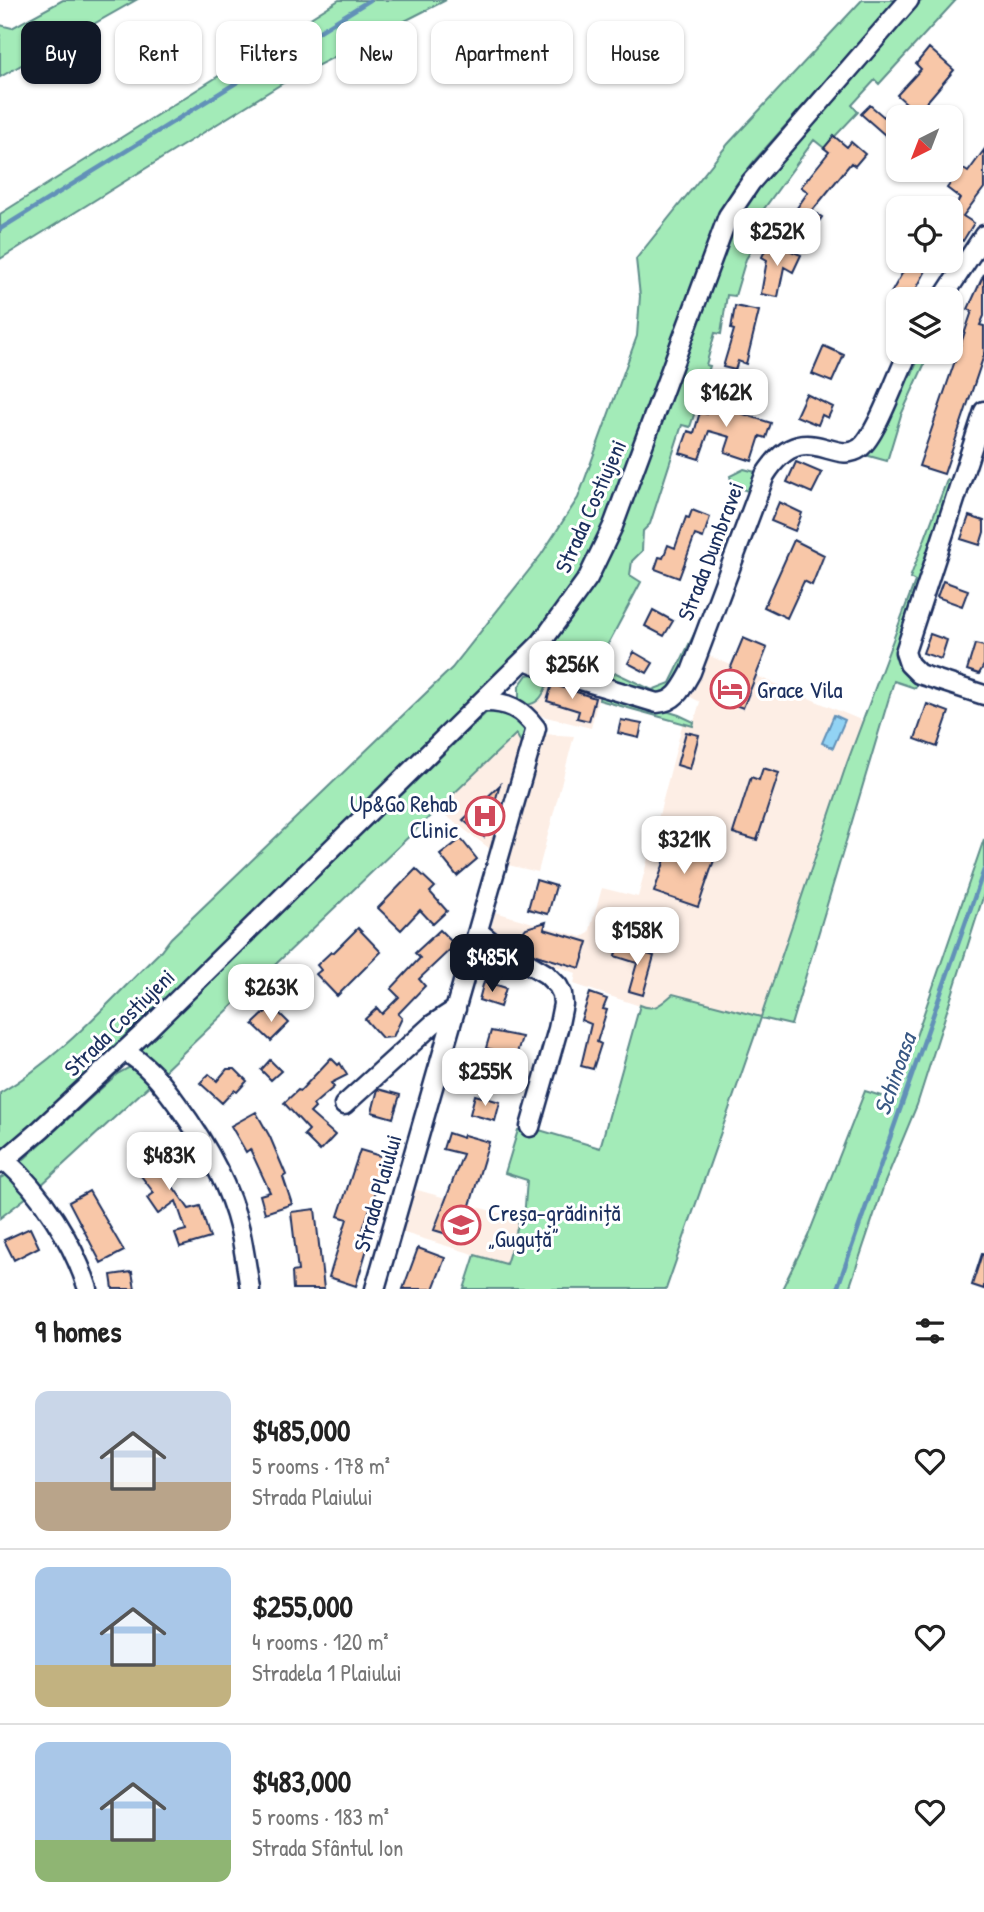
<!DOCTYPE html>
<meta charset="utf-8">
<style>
body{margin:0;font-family:"Patrick Hand",sans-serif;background:#f2f2f2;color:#222;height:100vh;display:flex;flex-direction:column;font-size:26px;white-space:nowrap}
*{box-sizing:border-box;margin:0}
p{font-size:23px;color:#767676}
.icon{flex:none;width:38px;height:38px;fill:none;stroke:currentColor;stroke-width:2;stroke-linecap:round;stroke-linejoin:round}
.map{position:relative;height:1289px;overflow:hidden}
.side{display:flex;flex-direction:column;background:#fff;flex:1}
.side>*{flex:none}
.hud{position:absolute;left:21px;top:21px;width:943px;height:63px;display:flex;gap:14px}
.needle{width:46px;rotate:222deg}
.buttons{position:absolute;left:886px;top:105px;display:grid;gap:14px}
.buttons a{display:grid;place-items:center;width:77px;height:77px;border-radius:14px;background:#fff;box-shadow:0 2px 5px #0004;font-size:35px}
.price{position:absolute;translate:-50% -60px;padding:0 16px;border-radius:14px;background:#fff;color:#222;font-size:23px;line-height:46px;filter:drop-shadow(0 2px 4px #0008)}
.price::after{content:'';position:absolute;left:50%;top:42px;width:21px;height:16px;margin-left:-10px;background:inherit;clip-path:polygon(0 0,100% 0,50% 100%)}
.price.on{background:#111827;color:#fff}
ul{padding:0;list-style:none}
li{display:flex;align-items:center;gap:21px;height:175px;padding:0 35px}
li+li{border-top:2px solid #e0e0e0}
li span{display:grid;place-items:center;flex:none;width:196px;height:140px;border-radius:14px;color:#555}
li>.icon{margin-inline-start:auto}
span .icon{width:84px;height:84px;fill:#fffc;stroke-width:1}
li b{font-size:30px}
h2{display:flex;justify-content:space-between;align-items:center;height:84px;padding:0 35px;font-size:30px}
.tag{padding:0 24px;border-radius:14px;background:#fff;box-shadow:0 2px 5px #0004;font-size:24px;line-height:63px}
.tag.on{background:#111827;color:#fff}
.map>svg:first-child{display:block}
.built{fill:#fdeee5}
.green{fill:#a3ebb8;stroke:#5f8d8b;stroke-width:2}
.water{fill:#92d3f4;stroke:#6291b8;stroke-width:2}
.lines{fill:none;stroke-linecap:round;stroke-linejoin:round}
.stream{stroke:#6291b8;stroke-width:4.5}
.building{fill:#f8c7a8;stroke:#1b2f5e;stroke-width:2}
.minor-casing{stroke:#1b2f5e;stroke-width:23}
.minor{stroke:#fff;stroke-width:18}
.labels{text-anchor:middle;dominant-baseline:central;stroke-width:6;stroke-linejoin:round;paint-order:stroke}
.street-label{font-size:23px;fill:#1b2f5e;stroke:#fff}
.poi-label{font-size:23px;fill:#1b2f5e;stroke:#fff;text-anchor:start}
.water-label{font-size:24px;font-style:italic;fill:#395884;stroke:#fff}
</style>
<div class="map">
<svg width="984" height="1289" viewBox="0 0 984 1289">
<rect width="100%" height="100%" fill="#fff"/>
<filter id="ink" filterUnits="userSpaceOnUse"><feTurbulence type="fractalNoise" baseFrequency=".0143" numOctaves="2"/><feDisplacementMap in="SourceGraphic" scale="14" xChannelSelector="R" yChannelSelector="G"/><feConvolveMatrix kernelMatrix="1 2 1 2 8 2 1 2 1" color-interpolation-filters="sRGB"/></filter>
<g filter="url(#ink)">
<path class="built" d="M705,654l158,67 -102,297 -88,-24 -17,13 -10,1 -72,-24 2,-11 -61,-22 -24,-21 4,-18 87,25 7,-4 13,-45 36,9 45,-175 10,3 7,-23 -13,-7z
M539,673l61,18 -9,37 -61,-15 -5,-8h7z
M516,733l6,11 -29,107 -56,-42z
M544,734l30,2 -36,136 -30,-7z
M414,1189l106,30 -14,45 -105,-32z"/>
<path class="green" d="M63,0h73l-136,77v-52l12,3z
M339,0h107l-163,83 -283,176v-45z
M862,0h35l-142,160 -20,26 -22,46 -40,103 -59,167 -19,42 -28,50 -20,27 -85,91 -431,416 -31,25v-60c61,-35 110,-93 161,-142l10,-13 281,-270 89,-113 37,-57 59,-162 3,-40 -4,-37 92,-115z
M922,0h34l-77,84 -4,-4 -23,25 6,7 -34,36 -10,-8 -56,77 10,6 -22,36 -11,37 -8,-1 -6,39 -6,-1 -9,32 4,1 -20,61 -8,-2 -32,99 -7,7 -1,20 -10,10 -2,14 11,7 -43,81 9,6c-6,1 -12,4 -18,4 -13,0 -33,-13 -39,-25l22,-30 30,-49 137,-355c54,-77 120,-144 183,-214z
M925,352h5l-29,63 -14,46 -25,-7 40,-81 10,1 9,-21z
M744,469l15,4 -8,19 -12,-4h-6l-3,-12z
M947,480l8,3 -47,147 10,51 -3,7 -21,-7 -103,344 -30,-7 -95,271h-202l11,-34 31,9 14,-45h4l3,-39 -22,-7 13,-43 18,-1 64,19 40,-143c15,7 22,-2 33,-11l88,23 86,-254 68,-182 -5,-3z
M711,592l5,1 -29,81 -24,23 -60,-15 13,-9 36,17 18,-7 33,-67z
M539,673l7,14c-4,11 -9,17 -21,18l-6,-6v-13l8,-11z
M600,691l79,24 15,7 -1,4 -94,-26z
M489,710c21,4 43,9 33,34l-6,-10 -354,339 -22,-24z
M984,839v55l-67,211 -32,77 -36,107h-67l26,-53 57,-145 29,9z
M130,1067l8,1 15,14 -114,105 -18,-20 1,-6 95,-87z
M6,1175l6,1 20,17 -32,25v-40z"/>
<path class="water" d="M834,715l11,5 -12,28 -11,-5z"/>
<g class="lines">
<path class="stream" d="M0,229l370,-229
M837,1289l147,-419"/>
</g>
<path class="building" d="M929,48l25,22 -40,47h-16v19l-5,6 -32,-28 9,-9 14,12 3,-3 5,5 14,-16 -9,-8 24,-26 -5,-5z
M834,136l13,11 4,-5 14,12 -10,12 -4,-3 -39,48 10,6 -10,15 -22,-14 18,-26 -7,-5 28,-35 -5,-4z
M984,150v38l-21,28 11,7 -11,18 -13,-7v-26l3,2 7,-12 -13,-10 15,-20 6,4z
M769,242l32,13 -8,17 -9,-5 -6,30 -17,-3 6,-34 -5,-3z
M909,261h22l-20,38h-8l-12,-6z
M984,274v42l-4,9 4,1v29l-40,119 -25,-8 53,-155 -4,-2z
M735,306l24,5 -13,53 -8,-3 -3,9 -12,-3 11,-37 -3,-1z
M824,346l20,9 -12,27 -20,-8z
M717,387l15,5 -3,6 6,2 -4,10 40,13 -5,15 -6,-2 -8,25 -27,-9 5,-15 -21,-6 -10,28 -19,-6 8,-22 6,2 6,-21 7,2z
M806,394l27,13 -5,11 -6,-3 -4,10 -22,-9z
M796,462l26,11 -10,20 -25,-11z
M779,502l23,11 -7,18 -24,-10z
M692,510l18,7 -7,21 -8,-3 -16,43 -24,-9 4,-12 4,1 5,-13 7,3 11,-31 3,1z
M969,516l15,5v11l-4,13 -19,-6z
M794,540l30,15 -12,30 -8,-4 -17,37 -23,-11z
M943,581l25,9 -6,16 -25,-9z
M653,610l20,11 -9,15 -19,-10z
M930,634l17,6 -6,19 -18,-6z
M743,638l24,10 -24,60 -27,-10 10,-27 3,1z
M975,644l9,2v19l-5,9 -12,-4z
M634,652l19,11 -6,10 -19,-10z
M552,684l43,14 -6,23 -12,-3 2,-7 -32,-10z
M927,704l22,8 -12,35 -22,-8z
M621,720l21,4 -3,14 -21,-5z
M686,732l13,3 -9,34 -13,-4z
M763,768l16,5 -22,67 -24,-7 18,-56 8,3z
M500,785l-16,52 -21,-17z
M461,839l16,20 -20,17 -17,-21z
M670,845l44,15 -16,47 -44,-15z
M416,869l19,18 -5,5 17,19 -14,13 -13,-14 -19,20 -23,-22z
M536,880l20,6 -8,28 -20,-5z
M546,922l-2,7 44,13 -8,26 -44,-13 -13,-8 -3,-5 1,-7 5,-7z
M358,928l23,24 -44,44 -21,-22 5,-4 -4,-5 14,-13 2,1z
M440,930l15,15 -36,34 6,7 -27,28 4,4 -9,19 -11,1 -17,-19 12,-11 5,6 17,-17 -8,-8 29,-31 -5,-5z
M618,945l36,11 -11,39 -14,-4 8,-28 -22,-7z
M484,981l22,7 -6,19 -21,-7z
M590,993l17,6 -4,10 4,1 -10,32 4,2 -8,25 -12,-3 10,-42 -10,-4z
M272,1006l17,17 -18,18 -18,-17z
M491,1031l31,6 -6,19 -30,-8z
M465,1052l21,6 -4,14 -21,-6z
M331,1058l7,7 2,-2 7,12 -16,8 3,4 -21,18 2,3 -5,5 25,22 -15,16 -16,-16 5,-5 -25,-27 14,-13 2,1z
M270,1060l11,11 -10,9 -10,-10z
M227,1069h8l12,12 -10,11 -3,-2 -12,13 -22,-20 9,-9 8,7z
M378,1089l22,6 -7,23 -21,-6z
M475,1095l25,7 -5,19 -25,-7z
M256,1112l14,25 16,38 -3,2 9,27 -27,9 -5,-18 10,-3 -20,-43 -4,3 -15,-26z
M448,1133l15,5 1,-3 25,7 -21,70 4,2 -9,25 -29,-9 29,-76 -20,-5z
M160,1138l16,23 -14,10 27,38 11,-3 10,32 -30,9 -5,-14 11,-3 -10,-29 -18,13 -11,-16 7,-5 -25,-33z
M360,1150l27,8 -24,71 9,3 -16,54 -27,-9 18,-58 -9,-3z
M89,1191l35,60 -23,12 -32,-61z
M315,1209l9,80h-31l-1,-17 6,-1 -7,-59z
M30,1228l9,19 -25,13 -10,-20z
M418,1248l27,10 -12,31h-30z
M982,1254l2,1v34l-12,-4z
M132,1272l3,17h-22l-2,-14z"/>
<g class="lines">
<defs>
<path id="minor" d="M942,299l42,-64
M984,411l-79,241 4,12 10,10 65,21
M525,660l42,16 90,27c19,-1 25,-15 34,-31l74,-197c38,-60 69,-8 95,-27 17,-13 37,-74 49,-96
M479,932l11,9 56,33 12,12 4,8 1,10 -5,25 -28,98
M124,1051c23,13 38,32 53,53 28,38 52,80 63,126 4,19 7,39 10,59
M344,1105l89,-81 23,-15
M5,1160c37,33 68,82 83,129
M0,1164l41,-35 107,-100 393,-386 47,-65 25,-52 115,-310 23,-34 158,-182
M375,1289l161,-561c-14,-19 -29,-27 -54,-26"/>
</defs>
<use href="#minor" class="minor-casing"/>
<use href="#minor" class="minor"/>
</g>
</g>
<defs>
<symbol id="hotel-ring" viewBox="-11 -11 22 22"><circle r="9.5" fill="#fff" stroke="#d1495b" stroke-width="1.5"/><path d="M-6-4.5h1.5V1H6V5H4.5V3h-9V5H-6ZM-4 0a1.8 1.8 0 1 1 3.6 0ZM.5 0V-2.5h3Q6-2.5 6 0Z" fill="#d1495b"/></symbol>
<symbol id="hospital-ring" viewBox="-11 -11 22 22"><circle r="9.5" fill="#fff" stroke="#d1495b" stroke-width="1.5"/><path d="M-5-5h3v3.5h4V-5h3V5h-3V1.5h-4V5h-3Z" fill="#d1495b"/></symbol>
<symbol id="school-ring" viewBox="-11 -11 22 22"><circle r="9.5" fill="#fff" stroke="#d1495b" stroke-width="1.5"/><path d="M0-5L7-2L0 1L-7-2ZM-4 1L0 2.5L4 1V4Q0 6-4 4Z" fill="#d1495b"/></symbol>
</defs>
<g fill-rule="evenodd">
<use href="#hotel-ring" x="708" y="667" width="44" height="44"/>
<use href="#hospital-ring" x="463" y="794" width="44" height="44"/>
<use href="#school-ring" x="439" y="1203" width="44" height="44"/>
</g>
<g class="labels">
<g class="street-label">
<text transform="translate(590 506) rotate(-66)">Strada Costiujeni</text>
<text transform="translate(710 551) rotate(-69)">Strada Dumbravei</text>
<text transform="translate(119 1022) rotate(-44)">Strada Costiujeni</text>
<text transform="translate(377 1193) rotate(-74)">Strada Plaiului</text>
</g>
<g class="poi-label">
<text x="757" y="689">Grace Vila</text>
<text x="458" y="803" text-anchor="end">Up&amp;Go Rehab<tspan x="458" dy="26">Clinic</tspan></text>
<text x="488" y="1212">Creșa-grădiniță<tspan x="488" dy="26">„Guguță”</tspan></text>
</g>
<g class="water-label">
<text transform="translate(894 1074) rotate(-71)">Schinoasa</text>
</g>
</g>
</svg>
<div class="buttons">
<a><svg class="needle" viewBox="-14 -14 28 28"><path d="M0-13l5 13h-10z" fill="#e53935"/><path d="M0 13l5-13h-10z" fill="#767676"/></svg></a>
<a><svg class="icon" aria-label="locate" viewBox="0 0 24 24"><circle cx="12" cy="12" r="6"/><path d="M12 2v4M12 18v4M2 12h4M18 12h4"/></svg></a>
<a><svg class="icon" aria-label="layers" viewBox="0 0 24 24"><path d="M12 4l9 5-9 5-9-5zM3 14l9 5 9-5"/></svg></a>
</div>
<b class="price" style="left:777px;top:268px">$252K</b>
<b class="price" style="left:726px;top:429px">$162K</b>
<b class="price" style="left:572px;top:701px">$256K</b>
<b class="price" style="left:684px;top:876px">$321K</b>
<b class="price" style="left:637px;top:967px">$158K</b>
<b class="price on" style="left:492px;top:994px">$485K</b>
<b class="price" style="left:271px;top:1024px">$263K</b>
<b class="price" style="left:485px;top:1108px">$255K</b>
<b class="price" style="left:169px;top:1192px">$483K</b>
<div class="hud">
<a class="tag on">Buy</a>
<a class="tag">Rent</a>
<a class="tag">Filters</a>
<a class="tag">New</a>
<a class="tag">Apartment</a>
<a class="tag">House</a>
</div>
</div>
<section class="side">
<h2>9 homes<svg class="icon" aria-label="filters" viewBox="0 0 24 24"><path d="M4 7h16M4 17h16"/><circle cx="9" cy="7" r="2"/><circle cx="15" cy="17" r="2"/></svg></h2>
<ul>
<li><span style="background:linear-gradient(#c9d6e8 65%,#b9a48a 0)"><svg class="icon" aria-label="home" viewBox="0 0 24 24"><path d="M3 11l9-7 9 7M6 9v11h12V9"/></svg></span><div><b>$485,000</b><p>5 rooms · 178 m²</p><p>Strada Plaiului</p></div><svg class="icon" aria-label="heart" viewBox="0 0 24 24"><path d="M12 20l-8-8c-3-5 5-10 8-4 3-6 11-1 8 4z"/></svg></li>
<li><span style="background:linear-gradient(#a9c7e8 70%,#c2b280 0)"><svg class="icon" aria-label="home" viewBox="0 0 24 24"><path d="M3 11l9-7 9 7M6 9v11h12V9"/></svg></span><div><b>$255,000</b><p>4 rooms · 120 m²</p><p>Stradela 1 Plaiului</p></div><svg class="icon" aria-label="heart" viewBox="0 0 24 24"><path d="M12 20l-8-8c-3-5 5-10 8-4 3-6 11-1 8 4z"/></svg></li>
<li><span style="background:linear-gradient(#a9c7e8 70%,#8fb573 0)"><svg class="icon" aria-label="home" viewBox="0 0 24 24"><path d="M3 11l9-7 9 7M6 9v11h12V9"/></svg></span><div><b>$483,000</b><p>5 rooms · 183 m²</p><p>Strada Sfântul Ion</p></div><svg class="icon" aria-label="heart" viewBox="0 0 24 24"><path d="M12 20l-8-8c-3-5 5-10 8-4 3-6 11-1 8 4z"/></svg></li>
</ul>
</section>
